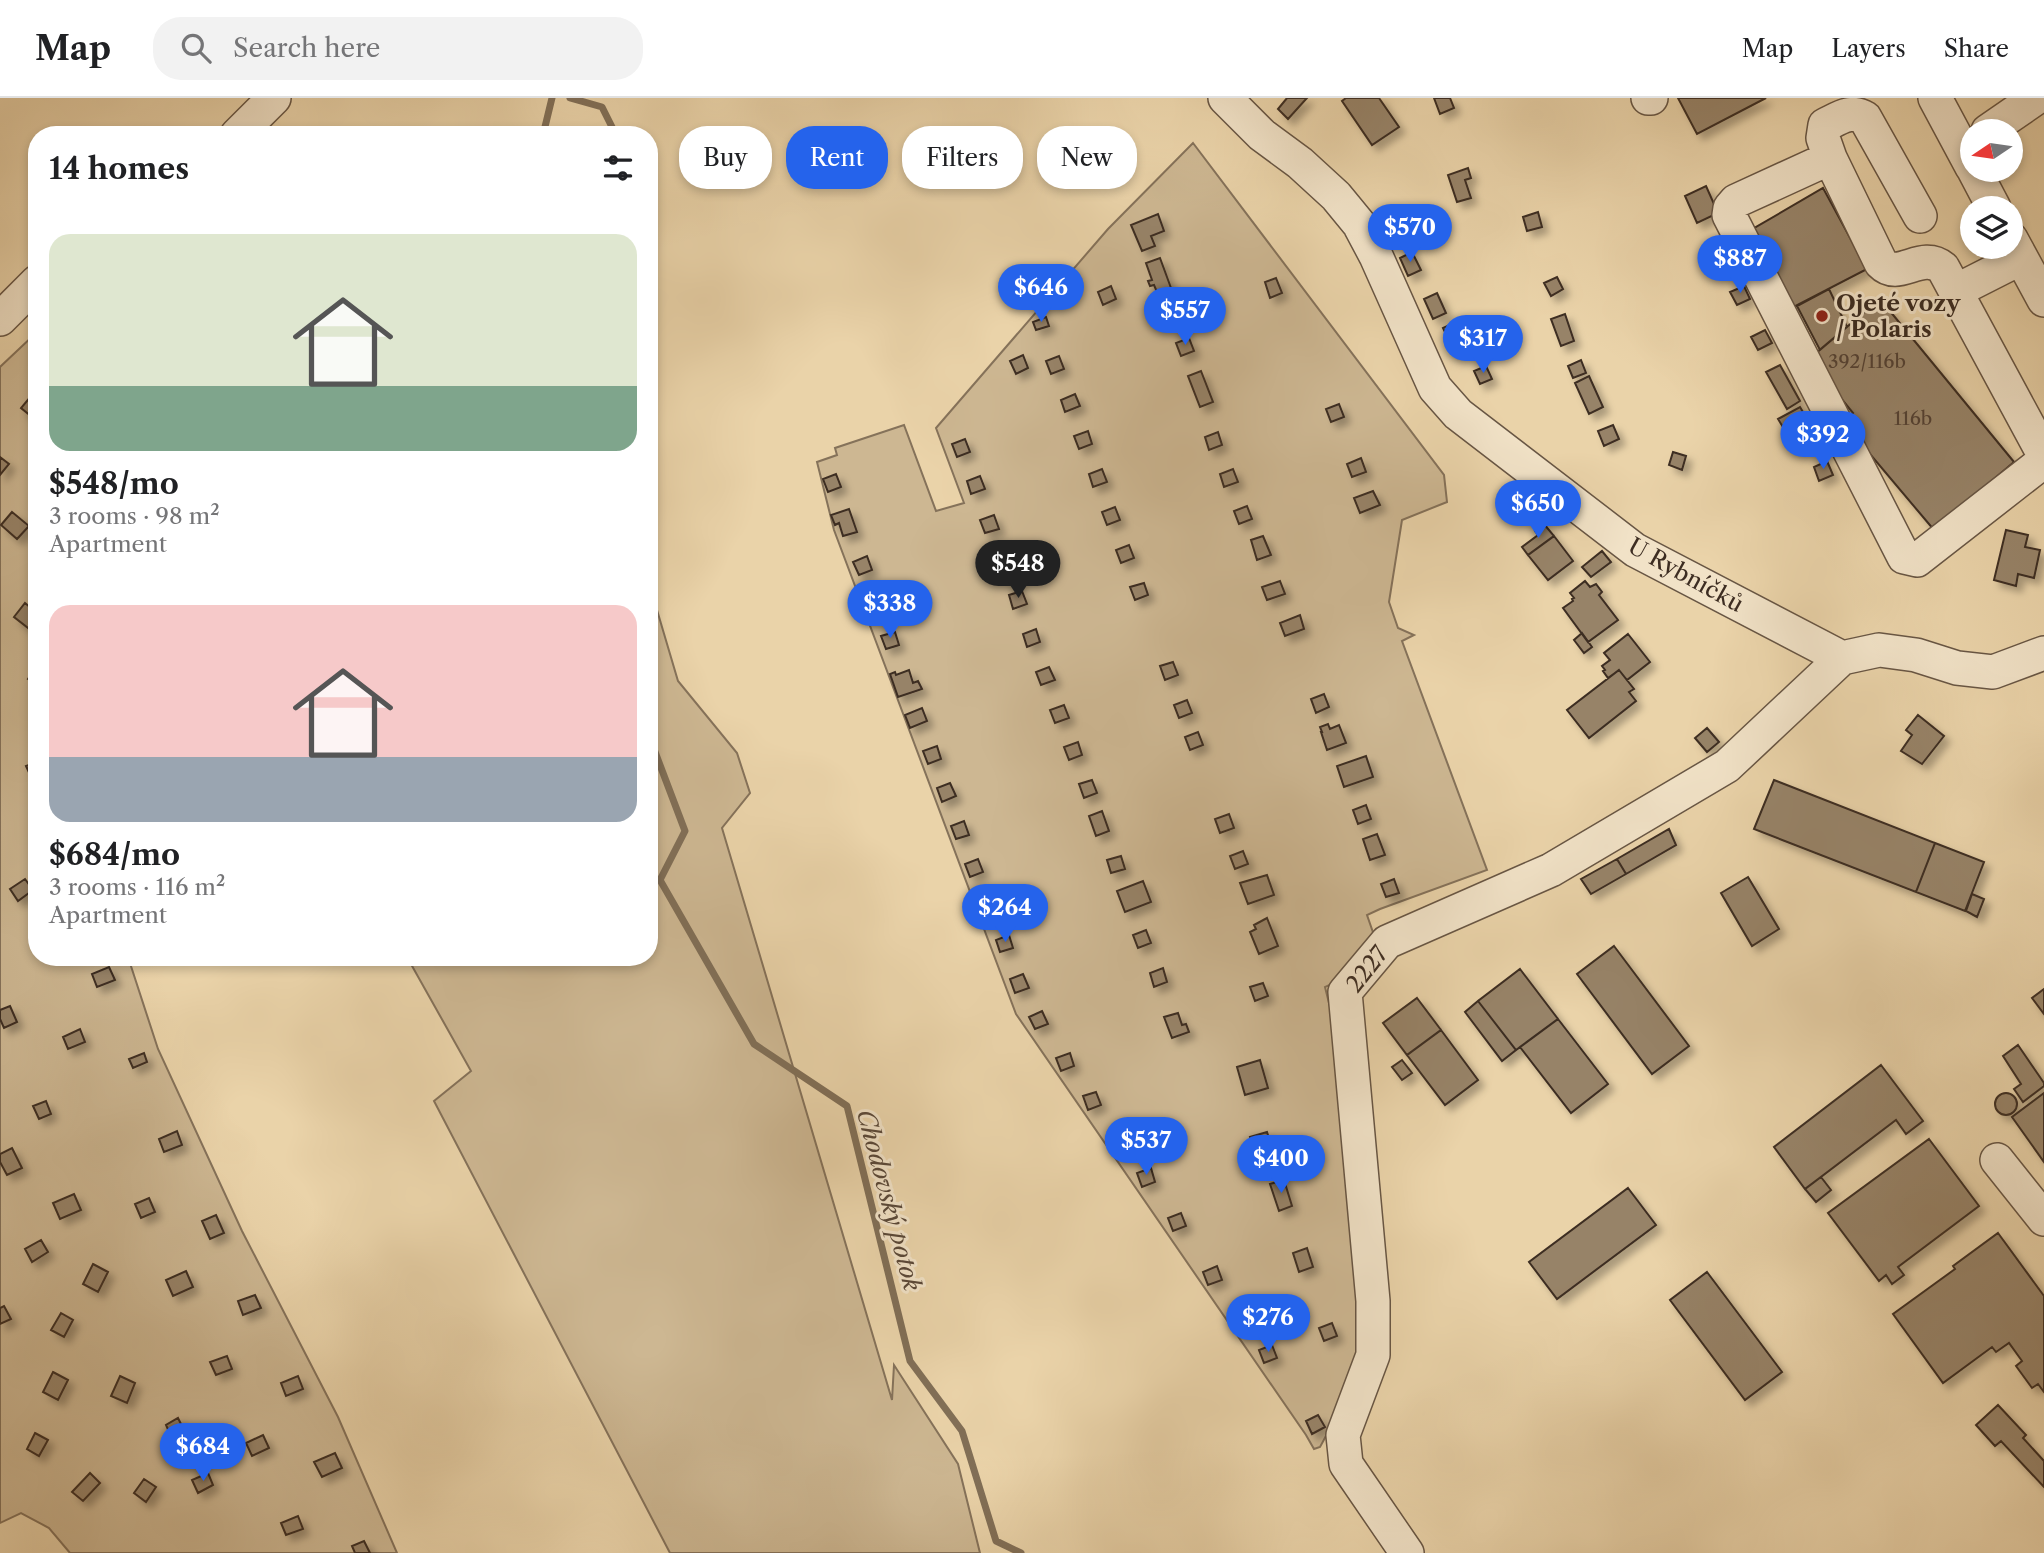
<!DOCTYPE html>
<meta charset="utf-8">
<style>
body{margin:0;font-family:"Libre Caslon Text",serif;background:#f2f2f2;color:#202124;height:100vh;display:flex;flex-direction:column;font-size:26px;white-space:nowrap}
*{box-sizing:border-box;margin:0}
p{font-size:23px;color:#757577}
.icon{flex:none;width:38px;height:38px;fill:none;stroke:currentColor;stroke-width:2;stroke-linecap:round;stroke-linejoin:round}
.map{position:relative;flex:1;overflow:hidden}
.sheet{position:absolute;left:28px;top:28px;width:630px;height:840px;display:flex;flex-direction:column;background:#fff;border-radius:28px;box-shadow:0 4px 10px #0003}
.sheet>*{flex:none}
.top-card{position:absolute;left:679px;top:28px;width:665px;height:63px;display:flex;gap:14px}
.needle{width:46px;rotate:257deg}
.buttons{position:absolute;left:1960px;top:21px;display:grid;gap:14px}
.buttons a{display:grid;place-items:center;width:63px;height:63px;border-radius:50%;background:#fff;box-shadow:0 4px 10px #0003;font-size:35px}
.price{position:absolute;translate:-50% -60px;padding:0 16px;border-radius:24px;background:#2563eb;color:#fff;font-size:23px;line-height:46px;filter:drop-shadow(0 2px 4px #0008)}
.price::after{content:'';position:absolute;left:50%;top:42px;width:21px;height:16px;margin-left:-10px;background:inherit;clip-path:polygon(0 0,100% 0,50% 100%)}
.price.on{background:#222;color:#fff}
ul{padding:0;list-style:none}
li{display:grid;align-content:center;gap:14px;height:371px;padding:0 21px}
li span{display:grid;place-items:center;height:217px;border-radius:21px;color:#555}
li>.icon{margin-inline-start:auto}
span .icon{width:126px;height:126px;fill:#fffc;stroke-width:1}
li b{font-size:30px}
h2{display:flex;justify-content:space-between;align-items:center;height:84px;padding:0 21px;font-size:30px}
.pill{padding:0 24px;border-radius:28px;background:#fff;box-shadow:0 4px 10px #0003;font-size:24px;line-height:63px}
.pill.on{background:#2563eb;color:#fff}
header{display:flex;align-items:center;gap:42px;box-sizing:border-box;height:98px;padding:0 35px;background:#fff;border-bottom:2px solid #e0e0e0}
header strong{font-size:33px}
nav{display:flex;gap:38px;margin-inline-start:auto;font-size:24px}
.search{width:490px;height:63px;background:#f2f2f2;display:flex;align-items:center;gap:18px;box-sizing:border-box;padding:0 24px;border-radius:28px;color:#757577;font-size:26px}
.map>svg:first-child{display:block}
.green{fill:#cdb792;stroke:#85725a;stroke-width:2}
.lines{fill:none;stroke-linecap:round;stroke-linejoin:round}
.stream{stroke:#816f57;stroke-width:7}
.building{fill:#978368;stroke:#3d2d22;stroke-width:2;filter:url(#shadow)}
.minor-casing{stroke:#685644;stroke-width:36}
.minor{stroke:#f1e2c7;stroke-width:33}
.poi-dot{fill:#8f2418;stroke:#f1e2c7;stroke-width:2.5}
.labels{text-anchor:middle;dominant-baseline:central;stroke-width:6;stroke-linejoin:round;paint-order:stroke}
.number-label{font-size:19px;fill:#544234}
.poi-label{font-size:23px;font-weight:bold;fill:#3d2d22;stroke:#f1e2c7;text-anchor:start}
.street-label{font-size:23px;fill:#3d2d22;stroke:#f1e2c7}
.water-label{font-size:24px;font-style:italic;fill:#5a4838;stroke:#f1e2c7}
</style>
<header>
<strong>Map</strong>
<div class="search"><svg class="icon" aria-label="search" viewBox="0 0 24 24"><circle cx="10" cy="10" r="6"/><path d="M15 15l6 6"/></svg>Search here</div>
<nav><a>Map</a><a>Layers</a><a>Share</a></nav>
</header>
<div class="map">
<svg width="2044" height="1455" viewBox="0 0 2044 1455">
<defs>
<filter id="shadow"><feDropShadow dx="6" dy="6" stdDeviation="3.5" flood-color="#0004"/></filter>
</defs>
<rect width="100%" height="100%" fill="#ead3a9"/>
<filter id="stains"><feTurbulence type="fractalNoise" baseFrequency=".00286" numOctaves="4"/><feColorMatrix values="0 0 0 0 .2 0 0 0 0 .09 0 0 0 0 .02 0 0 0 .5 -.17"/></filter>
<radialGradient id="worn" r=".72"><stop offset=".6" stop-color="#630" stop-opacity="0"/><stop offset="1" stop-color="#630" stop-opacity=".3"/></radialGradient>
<path class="green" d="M1193,45l251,332 3,27 -45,18 -13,82 9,26 16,7 -12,6 85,229 -107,39 -13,6 9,26 -42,42 -9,4 5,20 37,318 -34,98 -13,24 -6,2 -8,-14 -290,-421 -182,-484 -17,-68 20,-7 -2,-7 69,-23 32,86 28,-8 -28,-75 172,-199z
M37,234v625h91l30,92 84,182 96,186 59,136h-327l-21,-25 -28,-15 -21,10v-1156z
M649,485l29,98 59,72 13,40 -28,35 170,572 2,-35 64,99 22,89h-310l-236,-452 37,-30 -64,-114h242z"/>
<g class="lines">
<path class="stream" d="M570,0l32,9 14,28
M543,37l9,-37
M649,638l36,95 -25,49 94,164 93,62 63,255 52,70 34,110 25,12"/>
</g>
<path class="building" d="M1287,0h20l-19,21 -10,-10z
M1346,0h33l20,29 -27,18 -30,-44z
M1434,0h16l4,10 -14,6z
M1678,0h88l-69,36z
M1468,70l3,10 -6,2 6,18 -14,4 -9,-27z
M1706,88l12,27 -21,10 -12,-27z
M1823,90l44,81 -83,43 -40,-78z
M1538,114l4,15 -15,4 -4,-14z
M1158,116l6,17 -13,5 4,10 -13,5 -11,-26z
M1729,152l6,14 -14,7 -7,-14z
M1412,154l9,18 -13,6 -8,-18z
M1160,160l11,30 -14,4 -3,-7 -4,1 -2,-5 4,-1 -6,-17z
M1557,179l6,12 -12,7 -7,-13z
M1276,180l6,15 -12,5 -5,-16z
M1111,188l5,13 -13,6 -5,-13z
M1744,188l6,13 -13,6 -7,-13z
M1829,191l18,38 -27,23 -23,-44z
M1437,195l9,20 -13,6 -9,-20z
M1880,201l134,163 -80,68 -91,-108 10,-9 -44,-54z
M1175,203l5,13 -13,4 -5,-13z
M1565,216l9,27 -13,5 -10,-27z
M1046,219l3,9 -13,4 -3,-8z
M1456,224l6,13 -6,3 5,10 -7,3 -11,-23z
M1765,232l7,13 -14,7 -7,-13z
M1189,240l5,13 -13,5 -5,-13z
M1023,257l5,13 -12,6 -6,-13z
M1059,258l5,13 -13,5 -5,-13z
M1581,262l5,13 -13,5 -5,-12z
M1780,267l20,36 -13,8 -21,-37z
M1486,268l6,13 -12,5 -6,-13z
M1201,273l12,31 -13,5 -12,-31z
M1589,278l14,31 -14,7 -14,-31z
M1075,296l5,12 -15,6 -4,-12z
M32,297l5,4v22l-16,-13z
M1339,306l5,13 -13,5 -5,-13z
M1800,309l16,27 -21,13 -17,-28z
M1613,327l6,14 -15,7 -6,-15z
M1088,333l4,13 -13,5 -5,-13z
M1218,334l4,13 -13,5 -4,-13z
M965,341l5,13 -13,5 -5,-13z
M1673,354l13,4 -4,14 -13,-5z
M0,359l9,7 -9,11z
M1361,360l5,14 -14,5 -5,-13z
M1827,363l6,14 -14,6 -5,-14z
M1102,371l5,13 -14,5 -4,-13z
M1233,371l5,13 -14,5 -4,-13z
M836,376l5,13 -13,5 -5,-13z
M980,378l5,13 -14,5 -4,-13z
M1373,393l7,14 -20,8 -6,-15z
M1247,408l5,13 -13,5 -5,-13z
M1115,409l5,13 -13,5 -5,-13z
M849,411l8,23 -14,4 -4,-13 -4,2 -4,-10z
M12,414l17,14 -12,13 -16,-14z
M994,417l5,14 -14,4 -5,-13z
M1544,426l10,12 -26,19 -6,-8 16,-12 -3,-4z
M2006,432l22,5 -3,12 15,3 -6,28 -16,-4 -2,12 -22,-6z
M1263,438l8,19 -14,5 -6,-20z
M1554,438l19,25 -25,19 -20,-25z
M1129,447l5,13 -13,5 -5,-13z
M1602,453l9,11 -20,15 -9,-10z
M1007,454l5,14 -13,5 -5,-14z
M867,458l5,14 -13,5 -6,-13z
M1280,483l5,13 -18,6 -5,-13z
M1585,483l5,6 6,-3 6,8 -3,3 19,25 -30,22 -25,-34 10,-7 -1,-2 2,-1 -4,-5z
M1144,485l4,12 -13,5 -5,-13z
M1022,493l5,13 -14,5 -4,-14z
M881,496l5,13 -13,5 -6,-13z
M25,505l12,10v12l-5,6 -18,-14z
M1300,517l4,14 -19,7 -5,-13z
M1036,531l4,13 -13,5 -4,-13z
M895,534l4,13 -13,4 -5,-13z
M1582,535l10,14 -8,6 -10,-13z
M1628,536l22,28 -23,18 -8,-10 -11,8 -5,-7 2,-1 -3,-4 8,-6 -6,-7z
M1173,564l5,13 -13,5 -5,-14z
M36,569l1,1v17l-9,-6z
M1049,569l6,13 -14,5 -5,-13z
M909,572l4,13 5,-2 4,8 -24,8 -8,-23 5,-2 1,3z
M1619,572l15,19 -5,3 7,9 -47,37 -22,-28z
M1324,596l5,13 -13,6 -5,-14z
M1187,602l5,13 -13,5 -5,-13z
M1064,607l5,13 -14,5 -5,-13z
M922,610l5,13 -17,7 -5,-13z
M1918,617l26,21 -22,28 -21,-13 11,-16 -6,-5z
M1328,626l2,5 9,-4 7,18 -19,7 -6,-18h1l-2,-5z
M1707,630l12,14 -12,10 -12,-14z
M1198,634l5,13 -13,5 -5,-13z
M1078,644l4,13 -13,5 -5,-13z
M937,648l4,13 -13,5 -5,-13z
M1366,658l7,21 -29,10 -7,-21z
M37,664v15l-5,2 -6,-13z
M1092,682l5,13 -13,5 -5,-14z
M1774,682l161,63 -19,49 -162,-63z
M950,685l6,13 -14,6 -5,-14z
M1366,707l5,14 -13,5 -5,-14z
M1102,713l7,20 -13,5 -7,-20z
M1229,716l5,14 -14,5 -5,-14z
M964,723l5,14 -13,4 -5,-13z
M1669,731l7,16 -50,29 -9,-15z
M1377,736l8,21 -15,5 -7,-21z
M1935,745l49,19 -19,49 -49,-19z
M1243,753l5,13 -13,5 -5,-13z
M1121,758l4,13 -14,4 -4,-13z
M978,761l5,13 -13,5 -5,-13z
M1617,761l9,15 -35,20 -10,-15z
M1267,777l7,20 -26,9 -8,-21z
M1748,779l31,52 -27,17 -31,-53z
M25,781l8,11 -15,11 -8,-12z
M1394,781l5,14 -13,4 -5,-13z
M1143,783l8,21 -26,10 -8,-21z
M1972,796l12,5 -7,18 -11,-6z
M992,798l5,14 -13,4 -5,-13z
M1267,820l11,28 -19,8 -9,-22 6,-3 -2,-4z
M1146,832l5,13 -13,5 -5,-13z
M1009,837l4,13 -13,4 -4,-12z
M1614,848l75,100 -37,28 -75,-100z
M109,869l6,13 -18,7 -5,-13z
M1163,870l4,14 -13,5 -4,-14z
M1520,871l38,50 -42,31 -38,-49z
M1023,876l6,14 -14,5 -5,-14z
M1263,885l5,13 -13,5 -5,-14z
M2044,891v25l-12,-16z
M1417,900l24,32 -34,25 -24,-32z
M1478,903l38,49 -14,11 -37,-49z
M10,908l7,16 -13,6 -4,-9v-9z
M1042,913l6,13 -13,5 -6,-12z
M1178,915l4,12 4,-1 3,8 -17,6 -8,-21z
M1558,921l50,65 -37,29 -51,-66z
M80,931l5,13 -17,7 -5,-12z
M1441,932l37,50 -33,25 -38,-50z
M2018,947l26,38v3l-21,16 -9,-13 7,-5 -18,-28z
M144,955l3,9 -14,6 -4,-9z
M1070,955l4,13 -13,5 -5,-13z
M1260,962l8,28 -23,7 -8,-28z
M1402,962l10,13 -10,7 -10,-13z
M1881,967l42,56 -17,13 -10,-14 -91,69 -31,-42z
M1096,994l5,13 -13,5 -5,-14z
M2044,995v69l-32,-45z
M1995 1006a11 11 0 1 1 22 0a11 11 0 1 1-22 0Z
M46,1003l5,13 -12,5 -6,-13z
M1124,1031l4,14 -14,5 -4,-14z
M177,1033l5,14 -18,7 -5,-13z
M1267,1034l7,22 -8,3 3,7 -10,3 -9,-30z
M1929,1041l50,67 -81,61 6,8 -12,9 -6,-9 -7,6 -51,-68z
M12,1050l10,20 -15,7 -7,-13v-8z
M1151,1070l4,14 -13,5 -5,-14z
M1821,1079l10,13 -15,12 -11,-13z
M1284,1082l8,26 -13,5 -9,-27z
M1628,1090l28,37 -99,74 -28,-37z
M74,1096l7,16 -21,9 -7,-16z
M149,1100l6,14 -14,6 -6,-14z
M1181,1115l5,13 -13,5 -5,-13z
M216,1117l8,18 -14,6 -8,-18z
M1998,1135l46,63v96l-6,-8 -6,4 -16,-22 6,-5 -13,-18 -13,9 -4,-5 -49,36 -50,-69 62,-45 -2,-3z
M41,1142l7,12 -16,10 -7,-13z
M1307,1150l6,19 -14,5 -6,-19z
M93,1166l15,8 -10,20 -15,-8z
M1217,1168l5,14 -14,5 -5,-13z
M186,1173l7,16 -20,9 -7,-16z
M1707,1174l75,100 -37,28 -75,-100z
M255,1197l6,13 -18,7 -5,-14z
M4,1208l7,13 -11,5v-16z
M61,1215l12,7 -9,17 -13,-7z
M1332,1225l5,13 -13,5 -5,-13z
M1272,1247l5,13 -13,5 -5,-13z
M227,1258l5,13 -16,6 -6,-13z
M53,1274l15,8 -10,20 -15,-8z
M120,1278l15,7 -8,20 -16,-7z
M298,1278l5,13 -17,7 -5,-13z
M1998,1307l28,30 -3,3 21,23v26l-43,-46 -6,5 -19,-21z
M1318,1317l7,12 -13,7 -6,-13z
M178,1320l8,16 -13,7 -7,-16z
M35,1335l13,7 -9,16 -12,-7z
M263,1337l6,13 -17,8 -6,-13z
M335,1355l7,15 -20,9 -8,-15z
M90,1375l10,10 -17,18 -11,-9z
M208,1375l5,12 -15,8 -6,-13z
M144,1381l12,8 -10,15 -12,-9z
M298,1418l5,13 -17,6 -5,-12z
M364,1443l6,12h-15l-3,-7z"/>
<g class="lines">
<defs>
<path id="minor" d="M1225,0l37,37 38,28 36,33 23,28 17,32 59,132 23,26 177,136 207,108 37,-8 37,5 41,13 36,4 51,-19
M1648,0h3
M1935,0l37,69
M1988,33l48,-33
M237,37l37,-37
M1830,60l51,105c18,19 40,-13 62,5l101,187v6l-127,99 -13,-3 -175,-342 1,-7 6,-7z
M1830,60l-7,-20 2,-13c13,-6 26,-16 40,-7l55,98
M1974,72l20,38
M2011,141l33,61
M1956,193l65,-33
M0,221l37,-37
M1997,1062l47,59
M1407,1455l-61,-89 -3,-29 30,-80v-54l-28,-309 42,-50 164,-72 176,-104 115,-108"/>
</defs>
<use href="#minor" class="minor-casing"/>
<use href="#minor" class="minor"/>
</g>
<circle class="poi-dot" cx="1822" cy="218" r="7"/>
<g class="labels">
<g class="number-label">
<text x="1867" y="263">392/116b</text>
<text x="1913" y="320">116b</text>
</g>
<g class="poi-label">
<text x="1836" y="205">Ojeté vozy<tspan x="1836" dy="26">/ Polaris</tspan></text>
</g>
<g class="street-label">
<text transform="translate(1686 477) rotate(29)">U Rybníčků</text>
<text transform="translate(1367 871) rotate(-52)">2227</text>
</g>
<g class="water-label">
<text transform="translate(889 1102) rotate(75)">Chodovský potok</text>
</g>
</g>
<rect width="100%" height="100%" filter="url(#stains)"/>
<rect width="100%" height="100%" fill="url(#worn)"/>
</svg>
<div class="buttons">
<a><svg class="needle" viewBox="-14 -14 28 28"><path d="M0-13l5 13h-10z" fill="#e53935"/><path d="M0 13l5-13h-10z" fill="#757577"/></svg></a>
<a><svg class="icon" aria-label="layers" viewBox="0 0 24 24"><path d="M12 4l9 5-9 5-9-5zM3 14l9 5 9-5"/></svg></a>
</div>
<b class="price" style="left:1410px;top:166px">$570</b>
<b class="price" style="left:1740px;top:197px">$887</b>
<b class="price" style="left:1041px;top:226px">$646</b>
<b class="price" style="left:1185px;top:249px">$557</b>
<b class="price" style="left:1483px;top:277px">$317</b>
<b class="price" style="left:1823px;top:373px">$392</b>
<b class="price" style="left:1538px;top:442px">$650</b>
<b class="price on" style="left:1018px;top:502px">$548</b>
<b class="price" style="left:890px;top:542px">$338</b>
<b class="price" style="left:1005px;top:846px">$264</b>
<b class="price" style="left:1146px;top:1079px">$537</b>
<b class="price" style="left:1281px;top:1097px">$400</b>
<b class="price" style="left:1268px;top:1256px">$276</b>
<b class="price" style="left:203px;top:1385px">$684</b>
<div class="top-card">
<a class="pill">Buy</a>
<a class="pill on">Rent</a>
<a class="pill">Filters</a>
<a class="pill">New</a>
</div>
<section class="sheet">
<h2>14 homes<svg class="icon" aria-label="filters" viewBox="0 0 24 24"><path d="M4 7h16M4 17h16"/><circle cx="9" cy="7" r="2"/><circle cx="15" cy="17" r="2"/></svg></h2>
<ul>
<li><span style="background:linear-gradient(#dfe7d0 70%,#7fa58c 0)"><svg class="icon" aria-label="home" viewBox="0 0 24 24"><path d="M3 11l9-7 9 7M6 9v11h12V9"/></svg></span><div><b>$548/mo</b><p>3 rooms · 98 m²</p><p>Apartment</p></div></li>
<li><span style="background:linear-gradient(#f6c9c9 70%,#9aa5b1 0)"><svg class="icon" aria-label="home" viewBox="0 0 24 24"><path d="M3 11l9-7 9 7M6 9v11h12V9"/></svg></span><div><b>$684/mo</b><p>3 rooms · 116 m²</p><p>Apartment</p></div></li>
</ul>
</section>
</div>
